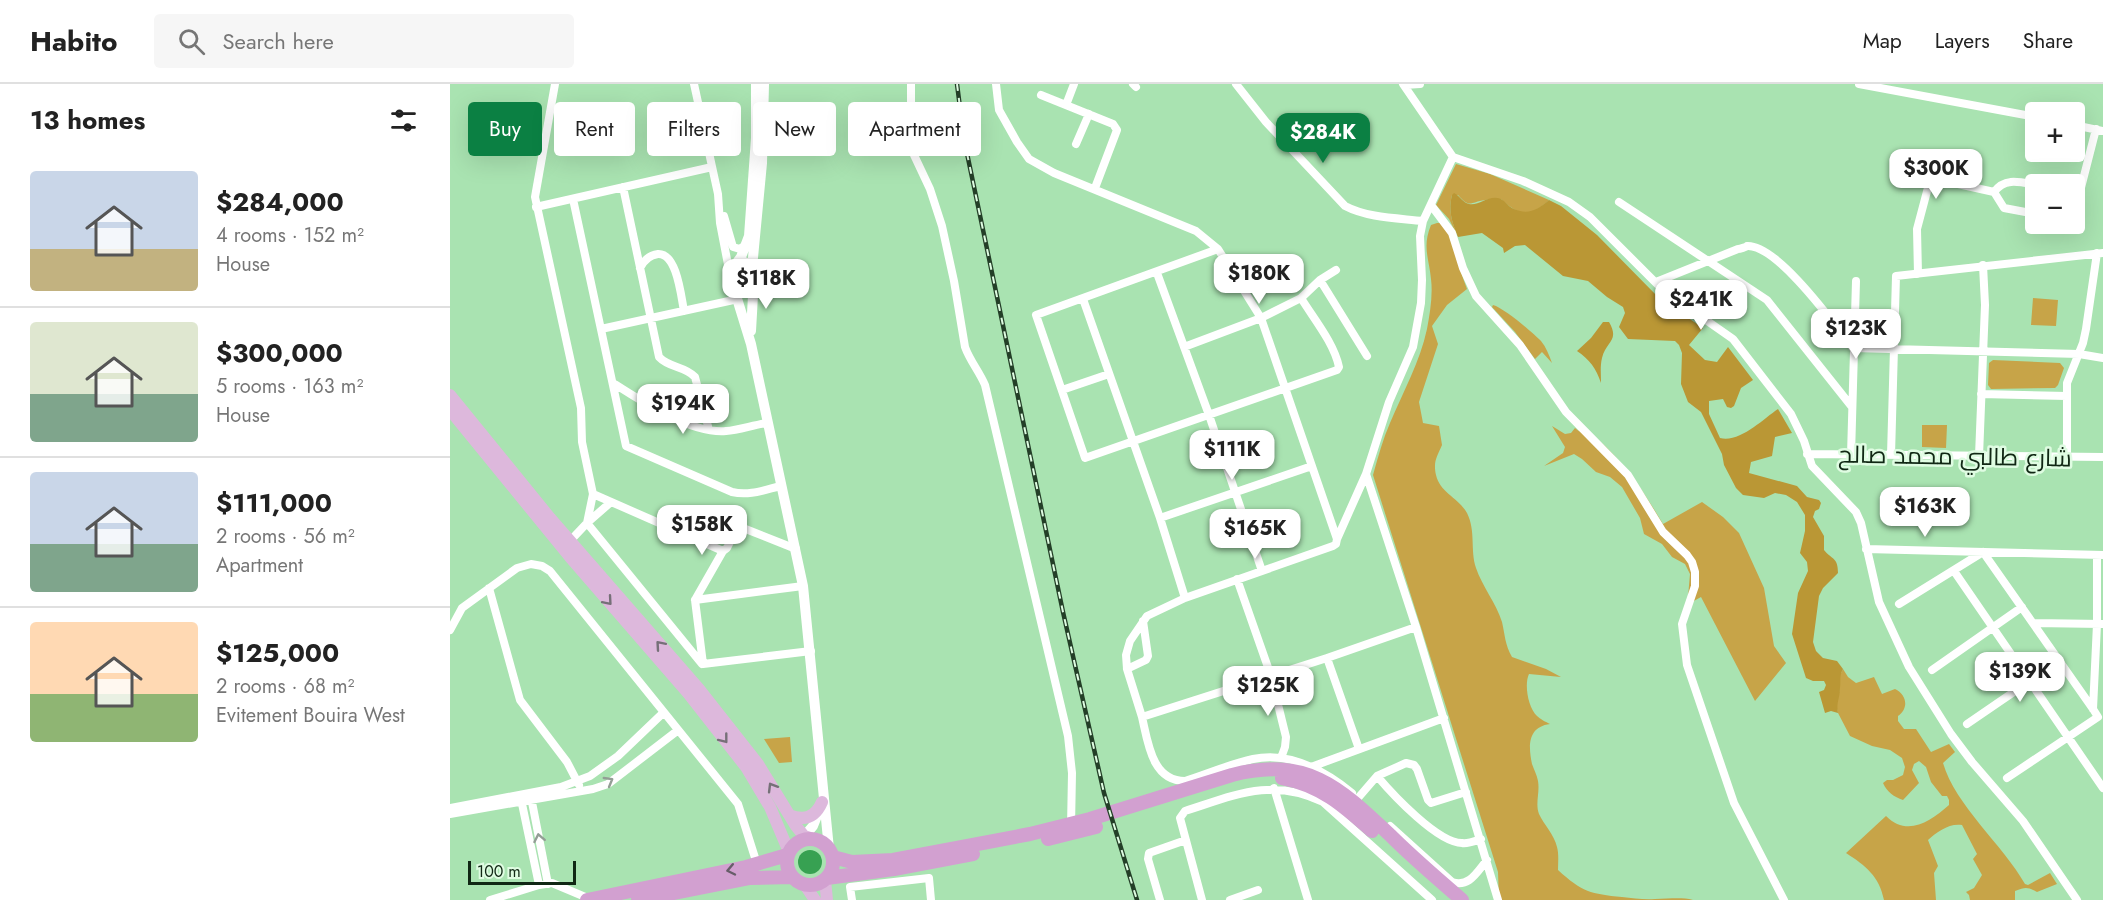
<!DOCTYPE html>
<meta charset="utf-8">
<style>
body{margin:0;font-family:Jost,Cairo,sans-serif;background:#f6f6f6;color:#222;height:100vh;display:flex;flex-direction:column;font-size:22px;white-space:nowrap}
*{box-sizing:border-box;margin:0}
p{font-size:20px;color:#767676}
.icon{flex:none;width:33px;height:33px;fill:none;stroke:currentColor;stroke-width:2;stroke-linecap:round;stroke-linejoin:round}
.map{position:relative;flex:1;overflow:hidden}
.side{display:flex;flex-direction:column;background:#fff;width:450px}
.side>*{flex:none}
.banner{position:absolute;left:18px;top:18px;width:570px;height:54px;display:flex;gap:12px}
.tools{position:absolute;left:1575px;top:18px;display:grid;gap:12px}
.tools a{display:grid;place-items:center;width:60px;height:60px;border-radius:6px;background:#fff;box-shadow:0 6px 24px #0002;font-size:30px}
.scale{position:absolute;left:18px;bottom:15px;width:108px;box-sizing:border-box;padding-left:6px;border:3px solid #102714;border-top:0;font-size:16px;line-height:21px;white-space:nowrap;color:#102714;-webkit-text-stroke:4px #dffce2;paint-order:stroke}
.price{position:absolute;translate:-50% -51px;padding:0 14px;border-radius:12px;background:#fff;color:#222;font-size:20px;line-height:39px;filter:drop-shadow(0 2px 3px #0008)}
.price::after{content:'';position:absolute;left:50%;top:36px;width:18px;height:14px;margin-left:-9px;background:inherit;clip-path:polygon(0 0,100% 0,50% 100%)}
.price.selected{background:#0b8043;color:#fff}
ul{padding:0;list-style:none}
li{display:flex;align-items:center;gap:18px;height:150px;padding:0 30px}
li+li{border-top:2px solid #e0e0e0}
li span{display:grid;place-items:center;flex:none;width:168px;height:120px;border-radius:6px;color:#555}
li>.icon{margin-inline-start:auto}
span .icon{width:72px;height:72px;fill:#fffc;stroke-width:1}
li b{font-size:26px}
h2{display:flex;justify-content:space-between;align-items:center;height:72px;padding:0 30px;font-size:26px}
.tag{padding:0 21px;border-radius:6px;background:#fff;box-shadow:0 6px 24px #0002;font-size:21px;line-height:54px}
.tag.selected{background:#0b8043;color:#fff}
header{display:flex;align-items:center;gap:36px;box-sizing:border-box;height:84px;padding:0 30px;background:#fff;border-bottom:2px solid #e0e0e0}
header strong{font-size:28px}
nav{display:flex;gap:33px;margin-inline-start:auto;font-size:21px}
.search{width:420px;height:54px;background:#f6f6f6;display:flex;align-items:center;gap:15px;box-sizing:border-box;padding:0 21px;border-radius:6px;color:#767676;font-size:22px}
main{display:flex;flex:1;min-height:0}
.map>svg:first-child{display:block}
.green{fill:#c7a448}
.forest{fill:#ba9735}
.water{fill:#37a152}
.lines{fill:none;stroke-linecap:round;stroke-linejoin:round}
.minor{stroke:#fff;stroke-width:8}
.secondary{stroke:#fff;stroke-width:10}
.primary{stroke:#ddb8dc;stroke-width:12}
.trunk{stroke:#d2a0d0;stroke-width:14}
.rail-casing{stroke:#243f28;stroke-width:4.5}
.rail{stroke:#dffce2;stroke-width:2;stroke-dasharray:7;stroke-linecap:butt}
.oneway{stroke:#767078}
.oneway2{stroke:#939e95}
.oneway3{stroke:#675d69}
.labels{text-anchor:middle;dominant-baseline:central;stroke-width:5;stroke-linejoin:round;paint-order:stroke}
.street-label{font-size:24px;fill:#102714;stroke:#dffce2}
</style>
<header>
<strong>Habito</strong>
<div class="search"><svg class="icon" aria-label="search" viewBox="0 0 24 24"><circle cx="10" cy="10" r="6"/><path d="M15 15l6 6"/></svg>Search here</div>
<nav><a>Map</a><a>Layers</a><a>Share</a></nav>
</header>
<main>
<section class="side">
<h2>13 homes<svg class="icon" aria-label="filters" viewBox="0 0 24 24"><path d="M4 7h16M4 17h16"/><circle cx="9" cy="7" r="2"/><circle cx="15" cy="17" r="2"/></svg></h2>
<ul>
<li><span style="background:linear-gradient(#c9d6e8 65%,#c2b280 0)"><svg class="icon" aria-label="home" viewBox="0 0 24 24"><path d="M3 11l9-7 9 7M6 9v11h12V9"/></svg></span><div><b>$284,000</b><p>4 rooms · 152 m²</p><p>House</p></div></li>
<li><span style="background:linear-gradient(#dfe7d0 60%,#7fa58c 0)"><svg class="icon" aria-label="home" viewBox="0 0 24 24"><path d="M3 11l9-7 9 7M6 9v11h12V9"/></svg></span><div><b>$300,000</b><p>5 rooms · 163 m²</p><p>House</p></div></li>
<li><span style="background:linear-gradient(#c9d6e8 60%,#7fa58c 0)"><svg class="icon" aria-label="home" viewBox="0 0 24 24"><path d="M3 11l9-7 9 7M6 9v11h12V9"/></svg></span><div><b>$111,000</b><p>2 rooms · 56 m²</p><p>Apartment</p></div></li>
<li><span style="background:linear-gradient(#ffd9b3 60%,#8fb573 0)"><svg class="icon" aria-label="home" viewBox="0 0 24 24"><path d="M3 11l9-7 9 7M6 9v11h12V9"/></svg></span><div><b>$125,000</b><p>2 rooms · 68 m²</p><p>Evitement Bouira West</p></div></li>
</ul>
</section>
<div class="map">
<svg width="1653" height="816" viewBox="0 0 1653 816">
<rect width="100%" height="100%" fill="#a9e3b1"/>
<path class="green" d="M1006,80l34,10 59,26c-18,17 -29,17 -48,-1 -5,1 -11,0 -16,1 -15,2 -15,9 -27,-5h-6c-4,16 0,27 6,42l-9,-18 -13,-14z
M987,139h6c12,20 15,44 24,66l-20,16 -15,21 6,18 -19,58 4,21 16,3 3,19c-5,12 -9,16 -6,30 4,18 23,23 31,38 9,18 3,37 9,55 6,18 20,35 26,54 3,13 3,23 10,35l34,12 15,8 -32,-3c-5,10 -1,34 8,42 3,3 9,6 13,8 -22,3 -22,21 -18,40 2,6 5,11 6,17 2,12 -3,22 1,33 5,11 15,20 18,33 2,7 1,16 1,23 24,22 33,24 64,27 11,1 22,3 33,2 14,0 26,-2 38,1h-194l-1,-28 -125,-397c5,-18 10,-36 17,-52 13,-31 30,-61 37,-94 3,-16 6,-34 4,-50 -2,-21 -9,-32 0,-54z
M1583,214l25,2 -2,26 -25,-1z
M1043,221c11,3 39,27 48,36 5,6 8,14 11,22l-10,-11 -7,7 -20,-27 -23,-25z
M1543,276l67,3 4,5 -6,17 -3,3 -64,1 -3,-4 1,-22z
M1472,341h25l-1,23 -24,-1z
M1102,342l13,8 6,-1 4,-5c6,6 15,5 21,10 29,25 48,54 67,86l39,-22 21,15 16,16 25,55 10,58 12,17 -31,38 -54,-104 -9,5 -4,-5 2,-23 -5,-10 -13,-7 -10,-13 -18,-10 -4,-16 -18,-31 -12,-10 -14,-5 -14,-13 -8,-5 -30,12 19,-13 2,-6z
M1393,585l5,8 8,6 18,-6 8,17 13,-5c12,6 14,19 3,27v5l6,8h12l15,23 18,-8 6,8 -12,11c12,42 60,82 82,121l3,1 22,-12 7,11 -20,8c-10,-5 -11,-5 -22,-1v9h-45l-1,-5 -3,-3 8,-4 8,-13 -9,-16 4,-5 -15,-29c-13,-2 -25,7 -34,15l10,26 -4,7 2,27h-52c-5,-24 -18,-34 -38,-47l40,-37c21,21 44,6 63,-11v-5l-2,-4h-5l-11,-14 -5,-15 -7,-6 -5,3 -2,6 7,13 -16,17c-9,-3 -16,-8 -20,-17l4,-3h6l10,-5 2,-8 -3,-9 -12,-8 -18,-4 -22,-10 -12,-23 -2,-8 4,-17v-13z
M340,653l2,25 -13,1 -15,-24z"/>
<path class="forest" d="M1004,109c6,3 9,10 15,11 11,2 20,-10 32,-5 4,2 7,7 11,9 16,8 25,2 37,-8l12,6 36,29 63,64 43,29 -14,17 16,15 12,2 11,-15 25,33 -12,8 -7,18 -3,2 -4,-1 -4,-8 -14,2v13l11,24c20,5 43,-19 58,-29l14,24 -17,4 -3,19 -21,6 -2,11 48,13 10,11 12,3 2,3 -2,6 -4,2 -2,6 11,19v14c8,10 14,7 14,23l-15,15 -4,8 -6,46 3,9 7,7 14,3 6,8c-4,7 -2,12 -3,19 0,10 -4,15 -2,25l-7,-2 -6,2 -6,-21 5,-2 2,-5 -2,-4h-11l-7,-3 -14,-44 6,-41 10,-22 -1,-9 -7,-9 5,-22v-16l-8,-13 -11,-7 -11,-2 -11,5 -21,-3 -7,-7 -12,-23 -2,-11 -21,-42 -13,-10 -7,-18 1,-31 -3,-8 -4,-4 -47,-2 -9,-12 6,-14 -2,-6 -16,-10 -19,-16 -25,-5 -38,-31 -10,1 -11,7 -1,-5 -21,-15 -24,4c-6,-15 -10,-26 -6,-42z
M1153,238h6c11,19 -3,19 -7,36 -2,8 -1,17 -1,25 -5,-15 -11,-23 -24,-32l14,-13z"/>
<path class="water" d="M348 778a12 12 0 1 1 24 0a12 12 0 1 1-24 0Z"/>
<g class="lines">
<path class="minor" d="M105,0l-20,113 46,211 1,34 11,52 130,57 4,-3 11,-22 58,23
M244,0l24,110 2,29 10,52
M461,0v53l3,18 16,34 12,37 12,55 11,66c5,14 14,24 20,38l83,351 4,37 -1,54
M546,0l3,26 18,32 12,17 25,14 142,58 22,18 43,69 76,221 -1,5 -3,2 -148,52 -38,18 -17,25 -4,14 1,14 15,48 185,-59
M683,0l3,3
M786,0l30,38 79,84c23,12 52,12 78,15
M1409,0l177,33
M954,1l16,-1
M591,11l72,29 4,6 -22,58
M616,21l8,-21
M1624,41l29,6
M626,60l13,-30
M1003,73l70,24 46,21 21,15 73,73 70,49 58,75 13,27 8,25 44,46 5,11 18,79 30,65 42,67 21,28 51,59 54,79
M173,103l36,170c10,11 26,9 36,20l14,53
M1544,108c11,-15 26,-10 42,-7
M123,115l53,247 106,46c17,4 32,-2 49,-6
M1169,118l148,98 85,107
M981,121l21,28 11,35 13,28 44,49 46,67 62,63 35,57 24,23 5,7 3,10v14l-13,38 5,41 47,138 50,97
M86,123l176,-40
M1624,131l22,-86
M274,132l9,31 7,2 7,-5
M768,165l-182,66 49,143 252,-88 2,-3c-5,-24 -25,-48 -38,-69
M190,184c4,-8 9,-13 18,-14 19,-1 23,42 26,57
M707,189l52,142 53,156
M1468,190l-1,-45 13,-49h10l54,12 10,16 32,6
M870,196l47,76
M1206,198l82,-33c2,0 8,-2 9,-3 30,-2 88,79 106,102l226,6 24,4
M633,215l77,219 25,80
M151,245l137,-30
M734,263l77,-29 40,-20 19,-18 16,-10
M163,299c28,18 78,51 113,48 13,-1 27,-6 41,-8
M612,306l47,-16
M1531,310l86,2
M1357,370l296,3
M1401,371l5,-174
M1441,371l5,-179 207,-23
M1529,372l6,-151 -2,-40
M1617,373v-74l16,-40 3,-14 11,-76
M916,390l50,153 82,273
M161,418l-24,21 115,141
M710,434l152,-52
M887,455l29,-65 23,-72 24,-55 8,-44 1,-23 -2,-44 3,-15 30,-64 -50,-73
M120,457l17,-18 6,-29
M1416,465l237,6
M1504,487l149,217
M787,495l34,97 15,61 -1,10 -4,11
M353,502l-108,14 8,64 108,-13
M39,504l31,112 47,62 12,23
M245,516l28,-49
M1449,520l84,-52 110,157 5,8 -91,61
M1584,539l69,1
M0,546l12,-22 55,-40 14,-4 11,2 8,5 188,233 19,60
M677,585l19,-9 2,-4 -5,-35
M1482,586l90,-63
M1643,625l4,-85v-69
M692,633c6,26 10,64 43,64 22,-7 45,-17 68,-22 36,-8 72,12 99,34
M1517,640l92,-63
M909,665l-32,-91 89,-31
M861,683l133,-49
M927,692c16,19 61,67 85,67 6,1 13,-2 19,-4
M824,704l34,112
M81,713l17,87
M908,714l19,-22 29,-13 8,2 3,4 11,31 3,3 35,-11
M71,715l18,86
M0,724l111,-21 29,-11 28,-20 45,-43
M0,730l143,-25 15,-5 69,-53
M940,742l62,56c17,6 25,-10 35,-22
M40,816l49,-15 13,-2 38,16
M402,816l-2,-13 79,-9 2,22
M710,816l-12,-41 1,-6 37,-13
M752,816l-22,-82 5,-7c50,-16 87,-34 138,-9l109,98
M780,816l28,-10"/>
<path class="secondary" d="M280 190a12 12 0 1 1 24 0a12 12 0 1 1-24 0Z
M285,181l6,-8 8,-21 7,-98v-54
M302,184l10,-105 2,-79
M281,195l20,65 52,242 26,263
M301,247l3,-53
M351,756l12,-14 8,-20"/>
<path class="primary" d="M0,311l100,123 149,171 59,75 38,62 8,10 9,3
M0,326l120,147 118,136 58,74 24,40 19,45
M339,731c15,6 26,3 33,-13
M375,796l2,20
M355,801l10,15"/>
<path class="trunk" d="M832,694c39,7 62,28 90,53
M337 778a23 23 0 1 1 46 0a23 23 0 1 1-46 0Z
M598,755l48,-12
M383,773l19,5 41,-2 137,-26 60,-15 142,-44c75,-19 107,12 158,60 23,23 48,44 72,65
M377,794l67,-9 79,-15
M137,816l159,-33 41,-12
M188,816l112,-22 41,-1"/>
<defs>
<path id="rail" d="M507,0l7,55 99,473 41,181 33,107"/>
</defs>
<use href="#rail" class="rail-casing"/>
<use href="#rail" class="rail"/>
</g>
<defs><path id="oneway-chevron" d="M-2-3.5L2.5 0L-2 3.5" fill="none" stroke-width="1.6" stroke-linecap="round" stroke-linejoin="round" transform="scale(1.5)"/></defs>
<g class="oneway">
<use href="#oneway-chevron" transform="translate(158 517) rotate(49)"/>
<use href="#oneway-chevron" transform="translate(210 561) rotate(-131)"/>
<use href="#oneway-chevron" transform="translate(274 655) rotate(52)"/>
<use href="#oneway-chevron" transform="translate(322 703) rotate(-121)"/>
</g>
<g class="oneway2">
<use href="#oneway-chevron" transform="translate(159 697) rotate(-30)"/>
<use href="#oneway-chevron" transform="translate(89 754) rotate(-101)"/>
</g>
<use class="oneway3" href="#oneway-chevron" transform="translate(281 786) rotate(168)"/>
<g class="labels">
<g class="street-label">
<text transform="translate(1505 372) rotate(1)">شارع طالبي محمد صالح</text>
</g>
</g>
</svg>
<div class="tools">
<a>+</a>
<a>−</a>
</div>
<div class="scale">100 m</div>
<b class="price selected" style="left:873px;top:80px">$284K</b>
<b class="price" style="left:1486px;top:116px">$300K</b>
<b class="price" style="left:809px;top:221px">$180K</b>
<b class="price" style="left:316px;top:226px">$118K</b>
<b class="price" style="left:1251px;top:247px">$241K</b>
<b class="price" style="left:1406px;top:276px">$123K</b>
<b class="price" style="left:233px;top:351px">$194K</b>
<b class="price" style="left:782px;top:397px">$111K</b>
<b class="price" style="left:1475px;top:454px">$163K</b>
<b class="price" style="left:252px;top:472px">$158K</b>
<b class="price" style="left:805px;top:476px">$165K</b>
<b class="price" style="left:1570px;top:619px">$139K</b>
<b class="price" style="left:818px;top:633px">$125K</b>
<div class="banner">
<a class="tag selected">Buy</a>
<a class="tag">Rent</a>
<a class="tag">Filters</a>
<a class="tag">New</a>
<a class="tag">Apartment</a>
</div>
</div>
</main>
